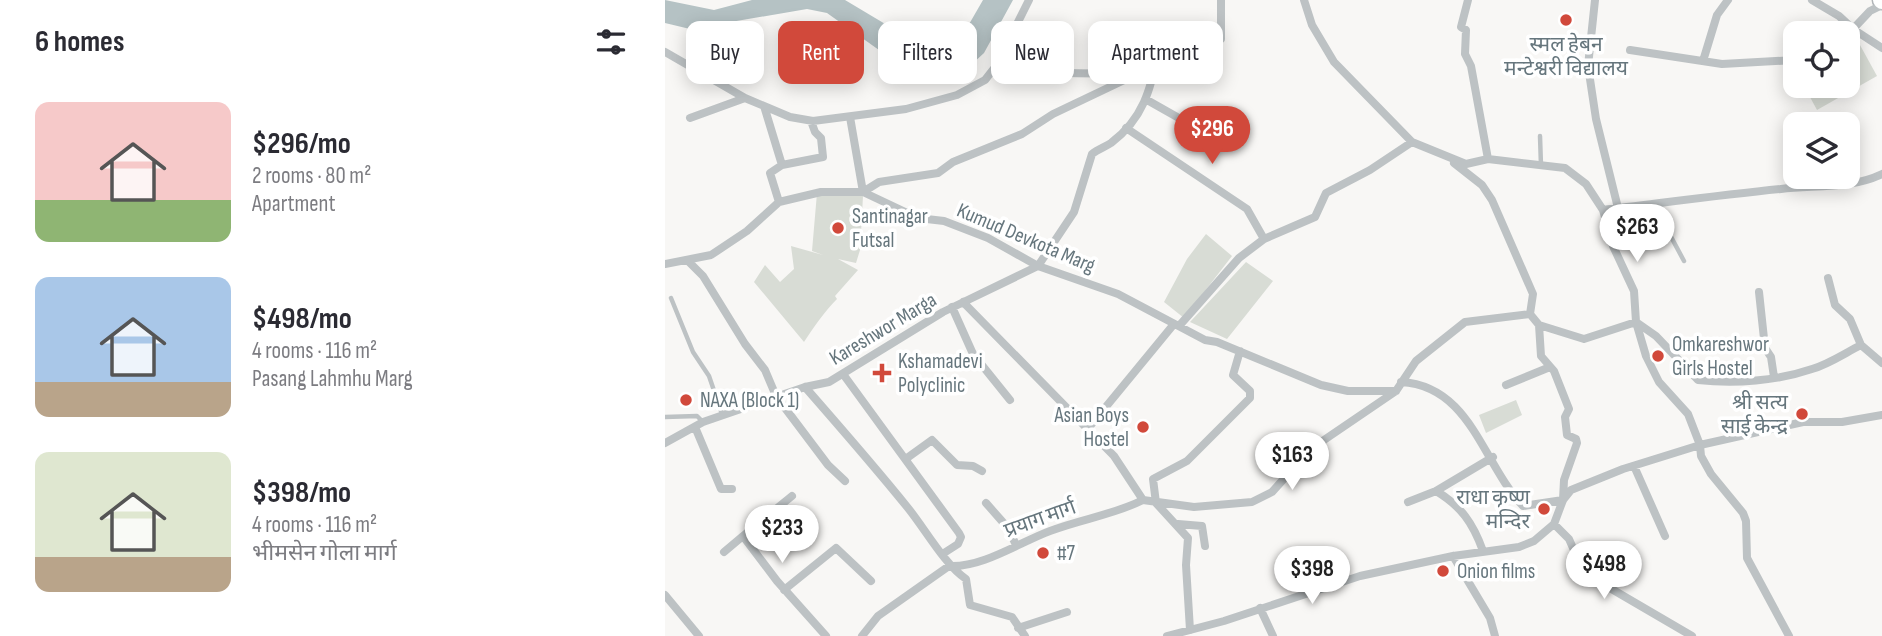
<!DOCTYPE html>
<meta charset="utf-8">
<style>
body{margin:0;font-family:"Sofia Sans Condensed","Noto Sans Devanagari",sans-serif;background:#f2f2f3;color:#2b2b33;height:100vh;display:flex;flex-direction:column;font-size:26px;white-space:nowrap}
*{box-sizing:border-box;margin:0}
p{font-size:23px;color:#7c7c81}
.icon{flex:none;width:38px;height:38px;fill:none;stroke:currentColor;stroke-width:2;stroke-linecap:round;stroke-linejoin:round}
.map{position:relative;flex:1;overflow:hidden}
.sheet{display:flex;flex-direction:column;background:#fff;width:665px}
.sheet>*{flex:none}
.guide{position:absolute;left:21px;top:21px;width:665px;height:63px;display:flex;gap:14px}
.controls{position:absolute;left:1118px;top:21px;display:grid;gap:14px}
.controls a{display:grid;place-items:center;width:77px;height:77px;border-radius:14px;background:#fff;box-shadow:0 4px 18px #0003;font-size:35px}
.price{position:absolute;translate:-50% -60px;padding:0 16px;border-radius:24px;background:#fff;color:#222;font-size:23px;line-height:46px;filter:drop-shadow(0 2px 4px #0008)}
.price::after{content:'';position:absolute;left:50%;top:42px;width:21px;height:16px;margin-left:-10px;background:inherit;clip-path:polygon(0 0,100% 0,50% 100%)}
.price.selected{background:#d1493b;color:#fff}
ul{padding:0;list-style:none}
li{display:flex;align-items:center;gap:21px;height:175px;padding:0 35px}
li span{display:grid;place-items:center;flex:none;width:196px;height:140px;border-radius:14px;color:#555}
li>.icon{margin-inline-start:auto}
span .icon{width:84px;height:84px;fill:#fffc;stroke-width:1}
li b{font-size:30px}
h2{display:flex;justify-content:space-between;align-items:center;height:84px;padding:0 35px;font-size:30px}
.pill{padding:0 24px;border-radius:14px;background:#fff;box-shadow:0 4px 18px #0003;font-size:24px;line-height:63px}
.pill.selected{background:#d1493b;color:#fff}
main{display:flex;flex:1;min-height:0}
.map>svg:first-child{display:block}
.green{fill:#d8dcd5}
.water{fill:#b5c2c4}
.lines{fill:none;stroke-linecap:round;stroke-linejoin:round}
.highway-casing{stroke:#b1b5b8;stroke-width:19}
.lane{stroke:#bdc2c4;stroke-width:4.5}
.street{stroke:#bdc2c4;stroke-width:8}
.highway{stroke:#fff;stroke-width:16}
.poi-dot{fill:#d1493b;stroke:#fff;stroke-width:2.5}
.labels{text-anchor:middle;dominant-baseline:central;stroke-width:7;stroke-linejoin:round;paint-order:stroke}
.poi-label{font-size:21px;fill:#66767d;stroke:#fff;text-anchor:start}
.street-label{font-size:21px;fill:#66767d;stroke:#fff}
</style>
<main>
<section class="sheet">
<h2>6 homes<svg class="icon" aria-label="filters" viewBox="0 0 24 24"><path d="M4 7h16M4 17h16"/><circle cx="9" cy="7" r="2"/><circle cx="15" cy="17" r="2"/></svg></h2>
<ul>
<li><span style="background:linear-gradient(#f6c9c9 70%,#8fb573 0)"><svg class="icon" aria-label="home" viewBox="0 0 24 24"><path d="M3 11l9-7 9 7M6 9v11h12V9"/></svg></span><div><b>$296/mo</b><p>2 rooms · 80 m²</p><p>Apartment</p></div></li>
<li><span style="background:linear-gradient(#a9c7e8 75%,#b9a48a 0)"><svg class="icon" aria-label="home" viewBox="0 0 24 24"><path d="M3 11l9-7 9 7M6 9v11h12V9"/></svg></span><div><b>$498/mo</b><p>4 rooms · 116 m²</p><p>Pasang Lahmhu Marg</p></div></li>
<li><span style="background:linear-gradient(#dfe7d0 75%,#b9a48a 0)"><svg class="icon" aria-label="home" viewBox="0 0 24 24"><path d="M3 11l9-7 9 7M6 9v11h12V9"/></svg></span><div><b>$398/mo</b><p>4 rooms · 116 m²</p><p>भीमसेन गोला मार्ग</p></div></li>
</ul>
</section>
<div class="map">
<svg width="1217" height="636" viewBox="0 0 1217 636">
<rect width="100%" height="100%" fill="#f8f7f5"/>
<path class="green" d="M1195,45l17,31 -60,34 -13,-24h44v-35z
M152,193l46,3 -3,54 -4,13 -18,-4 20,11 -23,26 2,3c-13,13 -24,29 -33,43l-50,-60 11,-17 15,17 14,-13 -3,-23 32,9 -11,-4z
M541,234l26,22 -48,62 -20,-16 23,-43z
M581,262l27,19 -46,58 -37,-17z
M851,400l6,15 -36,18 -7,-18z"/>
<path class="water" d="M0,0l49,10 38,-10h93l62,37 39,13 11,-5 26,-45h30l-29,53 -27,25 -26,-2 -31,-11 -73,-52 -20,-4 -117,20 -25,-6z"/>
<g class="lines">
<defs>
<path id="highway" d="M1216,0l1,1"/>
</defs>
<use href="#highway" class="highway-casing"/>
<path class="lane" d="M875,136l1,30
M989,205l30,56
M6,298l22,54 16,24 13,38
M0,417l32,-1 6,6"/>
<path class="street" d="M639,0l8,25 22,37 78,80 54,22 22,-5 77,9 21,16 17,26 10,36 21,45 2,31 10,34 13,26 29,32 12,31 1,11 10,18 32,39 3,8 1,37 42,78
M803,0l-7,27 5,3 -1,24 6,12 17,93
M930,0l-7,66 8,53 22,89
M1147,0l27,16 14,13 17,-18 12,-6
M1181,33l7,-4 29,19
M965,50l92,14 73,-4
M0,52l80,46 45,19 23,4 93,-12 51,-14 28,-15 11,-14 33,-66
M1038,61l14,-46 11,-15
M396,73l74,1
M482,100l69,39
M99,106l18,59 -12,8 9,29
M185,117l13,75 16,-10 59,-9 15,-11 69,-28 31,-20 84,-40 19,-2
M25,118l55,-20
M461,128l121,81 17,30
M789,163l28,22 10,15 41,94 -3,20
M117,165l41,-8 -2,-19 -6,-6 -4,-11
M938,210c59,-7 118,-15 178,-21 34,-4 70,0 101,-15
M23,261l15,15 42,68 20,26 11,26 52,69 17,16
M0,264l46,-9 36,-24 32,-29 42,-10h42l55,26 26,3 44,17 50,28 80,28 87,46 12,2 104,43 27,6h48
M373,266l36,-54 18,-58c6,-5 13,-7 19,-11 32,-24 40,-54 47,-91l63,-13v-39
M1163,278l7,27 15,14 11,26 21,18
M1094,292l6,56 6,9 3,20
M298,302l151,154 29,44
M287,307l21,47 37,46
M865,314l9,11 45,14 52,-17 20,14 42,44c37,4 79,1 114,-11 17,-5 33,-16 49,-24
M874,325l2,31 13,15 15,38 -4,8 2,18 9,4 1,4 -13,37 -1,20
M514,326l60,-68 25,-19 51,-22 11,-24 44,-23 42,-28
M178,374l116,159 2,4 -3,7 -14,9
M736,382c70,4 81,81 122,124l40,-6
M841,385l44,-18
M140,387c35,40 70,80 103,121 17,21 37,57 58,71l4,26 42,12 13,19
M30,427l26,62h11
M421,431l88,-107
M0,443l38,-21 102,-35 24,-5 114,-70 95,-46
M242,458l25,-18 25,25 16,1 9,5
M969,466l31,70
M771,491c25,15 37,32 47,60
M127,496l-49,40 34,45 49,55
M478,500l51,7 58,-5 20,-10 35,-39 17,-13 72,-49 20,-30 49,-39 65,-8
M743,502l28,-11 57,-34
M321,503l22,25 8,17
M513,524l24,2 3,20
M889,524l15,15 11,25 23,20 89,52
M59,552l19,-16
M788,556l37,62 5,18
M284,566c33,2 71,-24 101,-35 31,-12 63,-16 93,-31
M119,590l52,-42 35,33
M0,595l34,41
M595,608l13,28
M353,628l49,-16
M525,630l-4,-65 2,-27 -32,-35 -3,-24 34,-18 63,-63v-7l-17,-16 7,-24
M197,636l16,-20 71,-50
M502,636l57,-15 136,-45 93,-20 66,-9 15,-6 20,-17 9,-24 8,-10 52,-21 77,-24 103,-23h39l40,-7"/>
<use href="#highway" class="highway"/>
</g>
<g class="poi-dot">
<circle cx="901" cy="20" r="7"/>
<circle cx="173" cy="228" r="7"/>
<circle cx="993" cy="356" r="7"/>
<path d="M213.5 362.5h7v7h7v7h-7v7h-7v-7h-7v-7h7z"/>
<circle cx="21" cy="400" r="7"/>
<circle cx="1137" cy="414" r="7"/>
<circle cx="478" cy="427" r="7"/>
<circle cx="879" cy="509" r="7"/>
<circle cx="378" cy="553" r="7"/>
<circle cx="778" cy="571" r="7"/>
</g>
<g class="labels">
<g class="poi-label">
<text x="901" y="44" text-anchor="middle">स्मल हेबन<tspan x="901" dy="24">मन्टेश्वरी विद्यालय</tspan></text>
<text x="187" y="216">Santinagar<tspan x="187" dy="24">Futsal</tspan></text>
<text x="1007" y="344">Omkareshwor<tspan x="1007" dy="24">Girls Hostel</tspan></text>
<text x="233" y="361">Kshamadevi<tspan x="233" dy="24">Polyclinic</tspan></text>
<text x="35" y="400">NAXA (Block 1)</text>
<text x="1123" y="402" text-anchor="end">श्री सत्य<tspan x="1123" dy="24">साई केन्द्र</tspan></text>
<text x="464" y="415" text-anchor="end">Asian Boys<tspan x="464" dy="24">Hostel</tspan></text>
<text x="865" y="497" text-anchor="end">राधा कृष्ण<tspan x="865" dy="24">मन्दिर</tspan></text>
<text x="392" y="553">#7</text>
<text x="792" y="571">Onion films</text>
</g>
<g class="street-label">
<text transform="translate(361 238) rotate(23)">Kumud Devkota Marg</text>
<text transform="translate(218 329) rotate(-31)">Kareshwor Marga</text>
<text transform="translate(375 519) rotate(-20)">प्रयाग मार्ग</text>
</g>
</g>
</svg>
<div class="controls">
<a><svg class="icon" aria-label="locate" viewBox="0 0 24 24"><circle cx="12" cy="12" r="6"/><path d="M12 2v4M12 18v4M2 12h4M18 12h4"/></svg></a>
<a><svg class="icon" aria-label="layers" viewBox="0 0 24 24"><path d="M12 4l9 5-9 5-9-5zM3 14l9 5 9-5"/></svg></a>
</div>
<b class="price selected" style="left:547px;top:166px">$296</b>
<b class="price" style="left:972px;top:264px">$263</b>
<b class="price" style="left:627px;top:492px">$163</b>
<b class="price" style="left:117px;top:565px">$233</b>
<b class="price" style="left:939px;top:601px">$498</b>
<b class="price" style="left:647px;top:606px">$398</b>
<div class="guide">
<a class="pill">Buy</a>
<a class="pill selected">Rent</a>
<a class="pill">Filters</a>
<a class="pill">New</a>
<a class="pill">Apartment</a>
</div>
</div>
</main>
